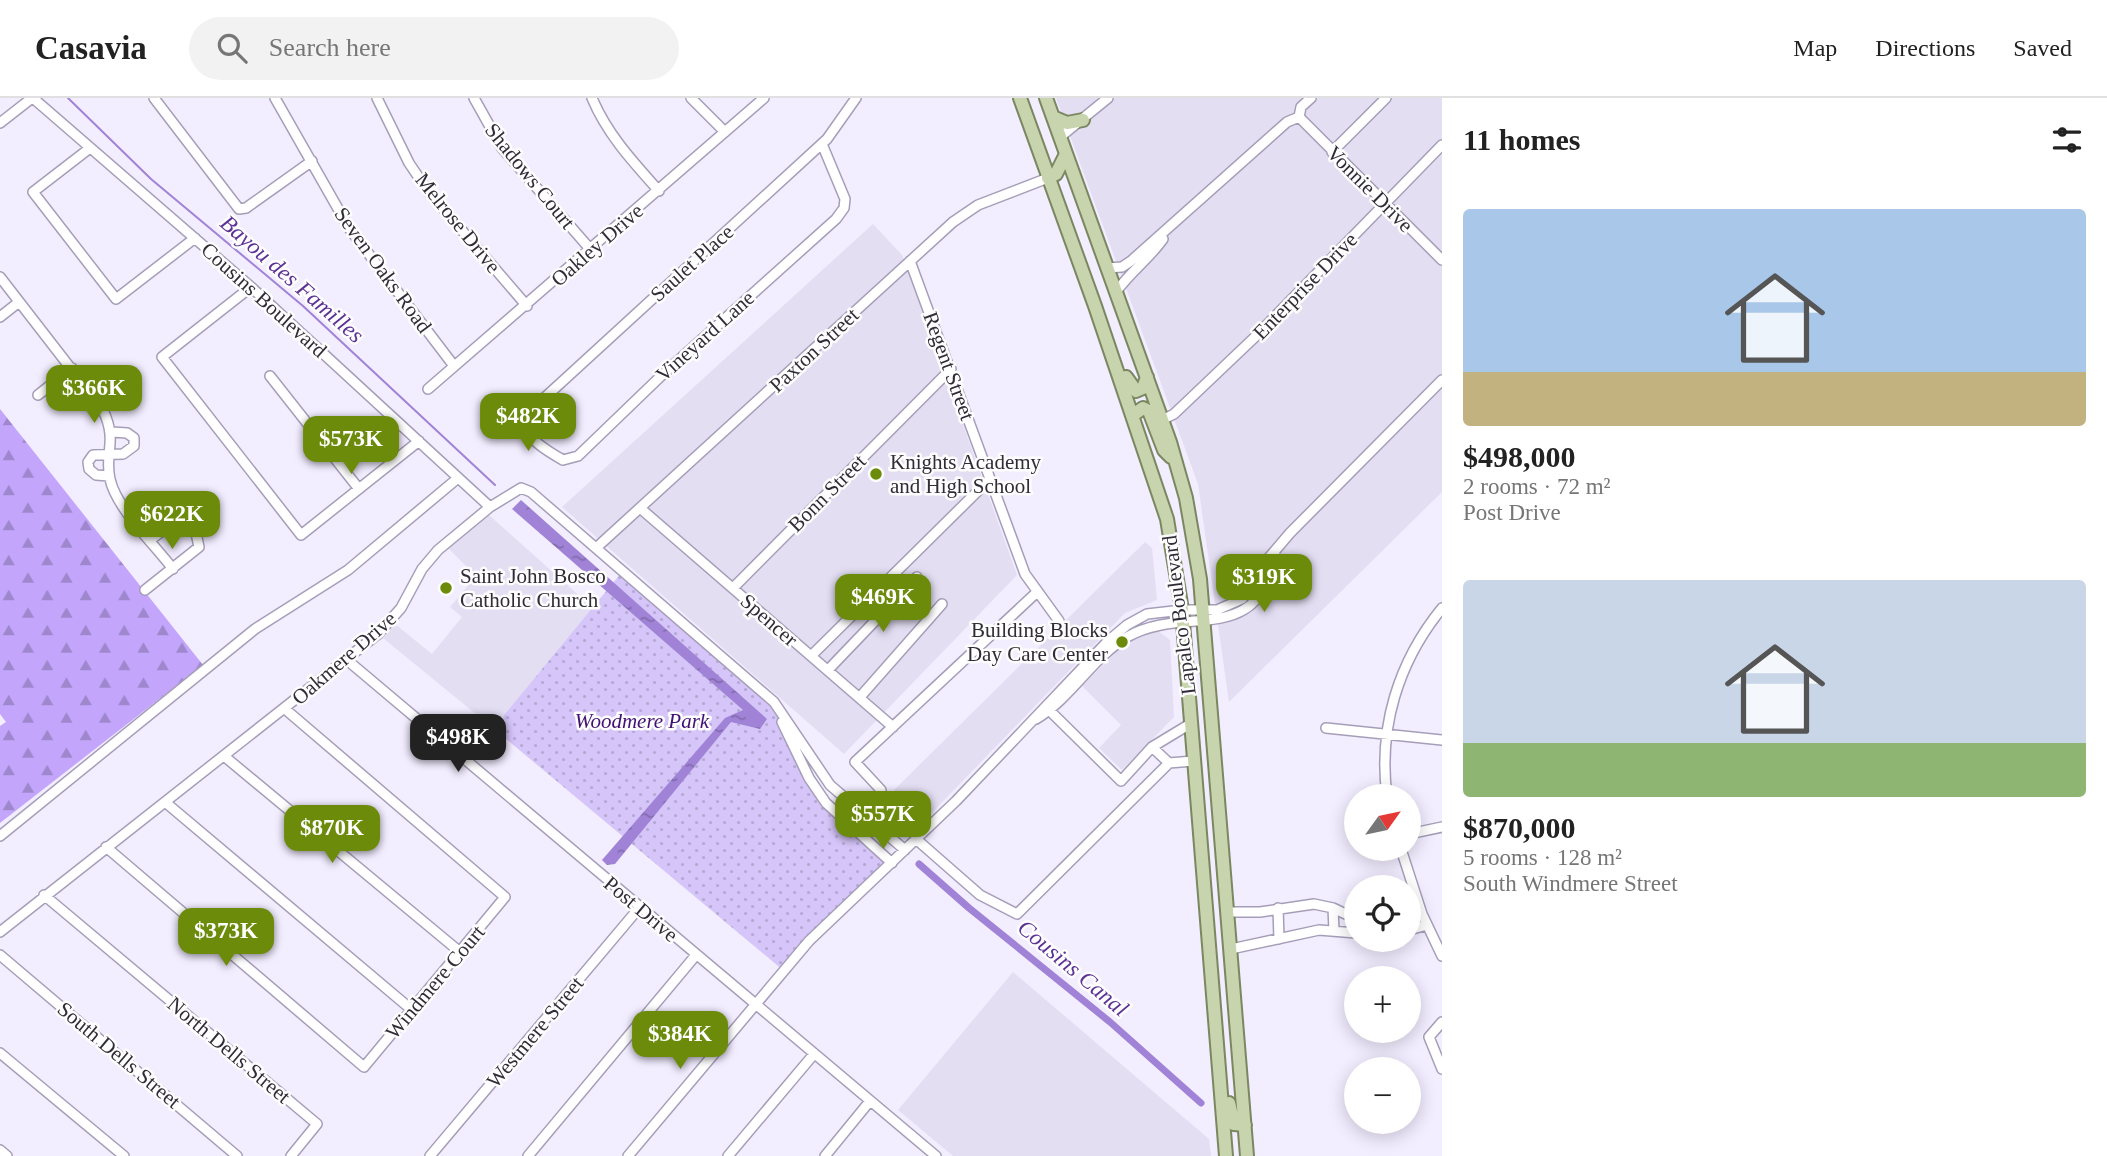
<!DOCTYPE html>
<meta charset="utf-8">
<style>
body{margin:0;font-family:"Times New Roman",serif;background:#f2f2f2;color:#222;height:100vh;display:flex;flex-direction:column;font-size:26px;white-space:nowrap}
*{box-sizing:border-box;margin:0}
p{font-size:23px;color:#767676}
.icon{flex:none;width:38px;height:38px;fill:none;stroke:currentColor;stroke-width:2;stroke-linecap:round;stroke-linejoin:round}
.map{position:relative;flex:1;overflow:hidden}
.details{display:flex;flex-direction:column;background:#fff;width:665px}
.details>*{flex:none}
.needle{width:46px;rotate:57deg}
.fabs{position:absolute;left:1344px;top:686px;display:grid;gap:14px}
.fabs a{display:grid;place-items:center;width:77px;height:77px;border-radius:50%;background:#fff;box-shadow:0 4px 18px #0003;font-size:35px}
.price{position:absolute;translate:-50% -60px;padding:0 16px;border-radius:14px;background:#6c8b0b;color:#fff;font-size:23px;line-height:46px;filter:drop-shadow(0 2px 4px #0008)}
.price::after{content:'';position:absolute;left:50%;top:42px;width:21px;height:16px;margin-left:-10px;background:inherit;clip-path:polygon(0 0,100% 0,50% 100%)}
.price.active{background:#222;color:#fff}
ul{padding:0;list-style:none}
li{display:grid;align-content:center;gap:14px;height:371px;padding:0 21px}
li span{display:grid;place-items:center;height:217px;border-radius:7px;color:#555}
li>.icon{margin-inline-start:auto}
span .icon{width:126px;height:126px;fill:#fffc;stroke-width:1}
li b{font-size:30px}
h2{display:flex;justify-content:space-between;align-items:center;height:84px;padding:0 21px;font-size:30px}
header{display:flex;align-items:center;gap:42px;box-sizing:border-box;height:98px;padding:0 35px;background:#fff;border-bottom:2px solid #e0e0e0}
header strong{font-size:33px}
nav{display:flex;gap:38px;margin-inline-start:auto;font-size:24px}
.search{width:490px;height:63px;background:#f2f2f2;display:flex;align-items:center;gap:18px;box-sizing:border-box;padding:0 24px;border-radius:38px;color:#767676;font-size:26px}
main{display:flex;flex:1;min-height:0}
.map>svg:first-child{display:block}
.built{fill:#e4def3}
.forest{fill:url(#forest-firs)}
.park{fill:url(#park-dots)}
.water{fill:url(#water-ripples)}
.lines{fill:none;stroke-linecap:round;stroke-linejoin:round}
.stream{stroke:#a083d6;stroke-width:2}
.canal{stroke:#a083d6;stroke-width:7}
.minor-casing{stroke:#a69eb9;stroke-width:12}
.major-casing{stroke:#7a8761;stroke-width:16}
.minor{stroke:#fff;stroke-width:9}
.major{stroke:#c7d4ae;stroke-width:12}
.poi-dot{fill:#6c8b0b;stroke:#fdfdfd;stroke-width:2.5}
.labels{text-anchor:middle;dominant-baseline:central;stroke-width:5;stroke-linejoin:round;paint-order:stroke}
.street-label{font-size:21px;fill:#302c37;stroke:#fdfdfd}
.poi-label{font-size:21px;fill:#302c37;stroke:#fdfdfd;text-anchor:start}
.park-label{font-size:21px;font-style:italic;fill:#411174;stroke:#fdfdfd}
.water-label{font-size:23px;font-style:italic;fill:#5c3294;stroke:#fdfdfd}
</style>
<header>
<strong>Casavia</strong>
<div class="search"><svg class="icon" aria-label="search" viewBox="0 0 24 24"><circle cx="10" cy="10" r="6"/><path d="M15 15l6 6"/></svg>Search here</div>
<nav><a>Map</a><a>Directions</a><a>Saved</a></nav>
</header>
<main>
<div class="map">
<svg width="1442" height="1058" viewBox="0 0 1442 1058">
<defs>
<pattern id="forest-firs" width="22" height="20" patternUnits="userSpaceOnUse" patternTransform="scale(1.75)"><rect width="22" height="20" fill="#c3a6fc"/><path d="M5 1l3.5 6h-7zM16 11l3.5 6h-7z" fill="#9f87cd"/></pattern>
<pattern id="park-dots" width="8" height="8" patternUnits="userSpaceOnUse" patternTransform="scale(1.75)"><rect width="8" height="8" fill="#d5c5f9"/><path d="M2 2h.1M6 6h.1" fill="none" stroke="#b7a9d6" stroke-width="1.8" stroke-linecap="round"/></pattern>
<pattern id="water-ripples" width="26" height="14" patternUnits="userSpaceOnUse" patternTransform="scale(1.75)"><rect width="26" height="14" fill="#a083d6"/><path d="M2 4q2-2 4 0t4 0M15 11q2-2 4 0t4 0" fill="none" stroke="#836bae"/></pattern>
</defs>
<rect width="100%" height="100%" fill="#f2edff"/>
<path class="built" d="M1056,0h386v394l-213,210 -31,-218z
M873,126l29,31 115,320 -173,179 -282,-247z
M489,417l104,93 -89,107 -5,18 -116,-95 12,-14 37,30 30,-37 -12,-10 26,-31 -28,-28z
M1145,444l7,6 5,52 -32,13 -200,207 -31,-30z
M1158,533l12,9 4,77 -52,53 -23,-22 22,-23 -39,-39 43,-43z
M1013,874l196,167 2,17h-258l-55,-46z"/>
<path class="forest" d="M0,311l203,256 -203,158v-97l6,-4 -6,-8z"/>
<path class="park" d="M622,474l149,133 46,86 75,72 -109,107 -284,-237 5,-18z"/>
<path class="water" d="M521,402l246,219 -7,10 -29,-7 -116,142 -8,1 -5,-5 123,-142 18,-8 -231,-201z"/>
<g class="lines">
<path class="stream" d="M68,0l83,81 152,127 192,179"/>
<path class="canal" d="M919,766l50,44 141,114 91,81"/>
<defs>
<path id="minor" d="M33,0l218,189 239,220
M154,0l85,111 7,-1 66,-47
M275,0l74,130 105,138
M377,0l32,65 19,28 99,115
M474,0l28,50 89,102
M592,0c15,36 41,64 67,93
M691,0l34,34
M1299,19l143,143
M1299,19l2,-10 10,-9
M0,25l32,-25
M1060,39l48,-39
M822,46l23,55 -1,9 -8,11 -175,157 -83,80 -15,4c-14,-8 -36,-21 -41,-37l7,-11 298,-273 29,-41
M90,50l-57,44 83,107 79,-61
M1332,54l54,-54
M910,163l115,313 34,47
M1107,170l15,-1 9,-6 156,-139 12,-5
M0,179l103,133c15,32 1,42 7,69 6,29 45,66 63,90
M251,189l-89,70 139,178 118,-94
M1116,194c14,-20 33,-33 47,-53
M0,219l19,-15
M270,278l89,113
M428,291l336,-291
M38,297l34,-27
M1162,322l12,-6 82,-78 186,-191
M109,378l-13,-1 -7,-6 -1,-7 5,-7 30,-1 11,-8v-8l-7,-5 -15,-1
M640,410l253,219
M596,450l357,-326 25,-17 70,-27
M733,490l218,-219
M145,492l54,-43 -3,-14 -12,-10 -12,1 -22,16
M811,558l179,-177
M347,562l589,496
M828,572l89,-93
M860,599l82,-93
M1047,610l74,73 31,-34 38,-23
M1036,621c35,-21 56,-61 91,-82 59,-34 131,13 148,-83
M782,624l27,56 17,25 66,60
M1326,630l116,12
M224,658l236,196
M1169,665l24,-2
M881,692l-26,-28 181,-169
M1387,698c-9,-68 11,-134 55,-188
M165,704l247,208
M1409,736l33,-7
M0,738l255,-207 93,-59 110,-92
M916,741l64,56 37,19 152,-151 -17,-16
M106,749l258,220 141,-170 -220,-188
M1401,751l21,65 20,42
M44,797l273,229 -26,32
M1278,810l1,31
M1333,810l1,22
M1227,814h33l54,-8 19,4 23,11
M1409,821l13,-5
M1409,832l18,-5
M0,834l378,-298 23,-26 21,-39 16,-19 52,-43 31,-19 10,4 243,210 56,83 75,65
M1231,851l88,-19 37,3
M0,857l237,201
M1442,924l-13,15 13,32
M0,955l124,103
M0,1052l7,6
M430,1058l209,-248
M528,1058l168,-201
M628,1058l181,-215 147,-140 152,-160 19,-16 20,-11 35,-4h35l25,-11 13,-15 6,-17 29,-34 152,-153
M728,1058l86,-102
M825,1058l45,-55"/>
<path id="major" d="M1020,0l75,208 72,213 15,91 44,546
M1046,0l124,344 16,56 14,81 47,577
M1053,19l14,6 16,-3
M1048,80l8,-4 10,-20
M1126,279l10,14 7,-3 4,-11
M1133,317l10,-7 6,3 15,39 7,7
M1229,1005l5,21 11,1"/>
</defs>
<use href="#minor" class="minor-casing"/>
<use href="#major" class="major-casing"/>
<use href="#minor" class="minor"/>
<use href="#major" class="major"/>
</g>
<g class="poi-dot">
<circle cx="876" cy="376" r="7"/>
<circle cx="446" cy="490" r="7"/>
<circle cx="1122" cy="544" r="7"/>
</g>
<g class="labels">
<g class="street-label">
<text transform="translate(530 78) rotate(51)">Shadows Court</text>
<text transform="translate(1370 91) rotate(45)">Vonnie Drive</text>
<text transform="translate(458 125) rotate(51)">Melrose Drive</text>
<text transform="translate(597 147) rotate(-41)">Oakley Drive</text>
<text transform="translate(692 165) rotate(-42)">Saulet Place</text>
<text transform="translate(383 172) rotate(54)">Seven Oaks Road</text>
<text transform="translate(1305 188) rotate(-46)">Enterprise Drive</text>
<text transform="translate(264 202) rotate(42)">Cousins Boulevard</text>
<text transform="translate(705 238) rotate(-42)">Vineyard Lane</text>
<text transform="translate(814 252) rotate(-43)">Paxton Street</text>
<text transform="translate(949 268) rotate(70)">Regent Street</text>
<text transform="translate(827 395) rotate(-45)">Bonn Street</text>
<text transform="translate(1179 517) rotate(-97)">Lapalco Boulevard</text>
<text transform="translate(769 522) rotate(41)">Spencer</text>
<text transform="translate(344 560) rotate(-41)">Oakmere Drive</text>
<text transform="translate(641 811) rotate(40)">Post Drive</text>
<text transform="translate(435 884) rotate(-50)">Windmere Court</text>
<text transform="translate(535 934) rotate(-50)">Westmere Street</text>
<text transform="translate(229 952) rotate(40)">North Dells Street</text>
<text transform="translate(119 957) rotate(40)">South Dells Street</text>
</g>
<g class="poi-label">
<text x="890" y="364">Knights Academy<tspan x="890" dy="24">and High School</tspan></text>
<text x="460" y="478">Saint John Bosco<tspan x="460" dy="24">Catholic Church</tspan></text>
<text x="1108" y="532" text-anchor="end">Building Blocks<tspan x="1108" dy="24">Day Care Center</tspan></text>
</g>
<g class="park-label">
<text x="642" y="623">Woodmere Park</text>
</g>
<g class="water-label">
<text transform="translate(292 181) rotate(41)">Bayou des Familles</text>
<text transform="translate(1073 870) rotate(40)">Cousins Canal</text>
</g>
</g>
</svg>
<div class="fabs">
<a><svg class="needle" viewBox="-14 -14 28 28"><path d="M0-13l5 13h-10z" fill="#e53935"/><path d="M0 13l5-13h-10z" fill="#767676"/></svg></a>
<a><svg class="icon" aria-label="locate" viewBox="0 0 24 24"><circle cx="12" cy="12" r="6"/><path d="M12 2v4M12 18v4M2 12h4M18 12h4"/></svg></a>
<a>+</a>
<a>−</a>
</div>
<b class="price" style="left:94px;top:327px">$366K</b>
<b class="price" style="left:528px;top:355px">$482K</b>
<b class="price" style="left:351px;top:378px">$573K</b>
<b class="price" style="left:172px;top:453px">$622K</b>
<b class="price" style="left:1264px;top:516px">$319K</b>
<b class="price" style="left:883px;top:536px">$469K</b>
<b class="price active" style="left:458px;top:676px">$498K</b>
<b class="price" style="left:883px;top:753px">$557K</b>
<b class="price" style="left:332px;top:767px">$870K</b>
<b class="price" style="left:226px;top:870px">$373K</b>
<b class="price" style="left:680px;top:973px">$384K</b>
</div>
<section class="details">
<h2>11 homes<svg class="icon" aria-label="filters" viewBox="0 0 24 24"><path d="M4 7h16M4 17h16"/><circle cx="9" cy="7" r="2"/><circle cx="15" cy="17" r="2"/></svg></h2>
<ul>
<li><span style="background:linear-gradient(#a9c7e8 75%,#c2b280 0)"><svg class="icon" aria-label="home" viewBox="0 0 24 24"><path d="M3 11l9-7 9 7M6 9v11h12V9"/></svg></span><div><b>$498,000</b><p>2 rooms · 72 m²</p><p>Post Drive</p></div></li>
<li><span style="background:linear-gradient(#c9d6e8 75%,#8fb573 0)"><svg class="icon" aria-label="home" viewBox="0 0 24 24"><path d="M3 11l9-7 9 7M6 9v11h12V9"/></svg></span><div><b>$870,000</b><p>5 rooms · 128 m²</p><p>South Windmere Street</p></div></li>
</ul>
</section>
</main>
